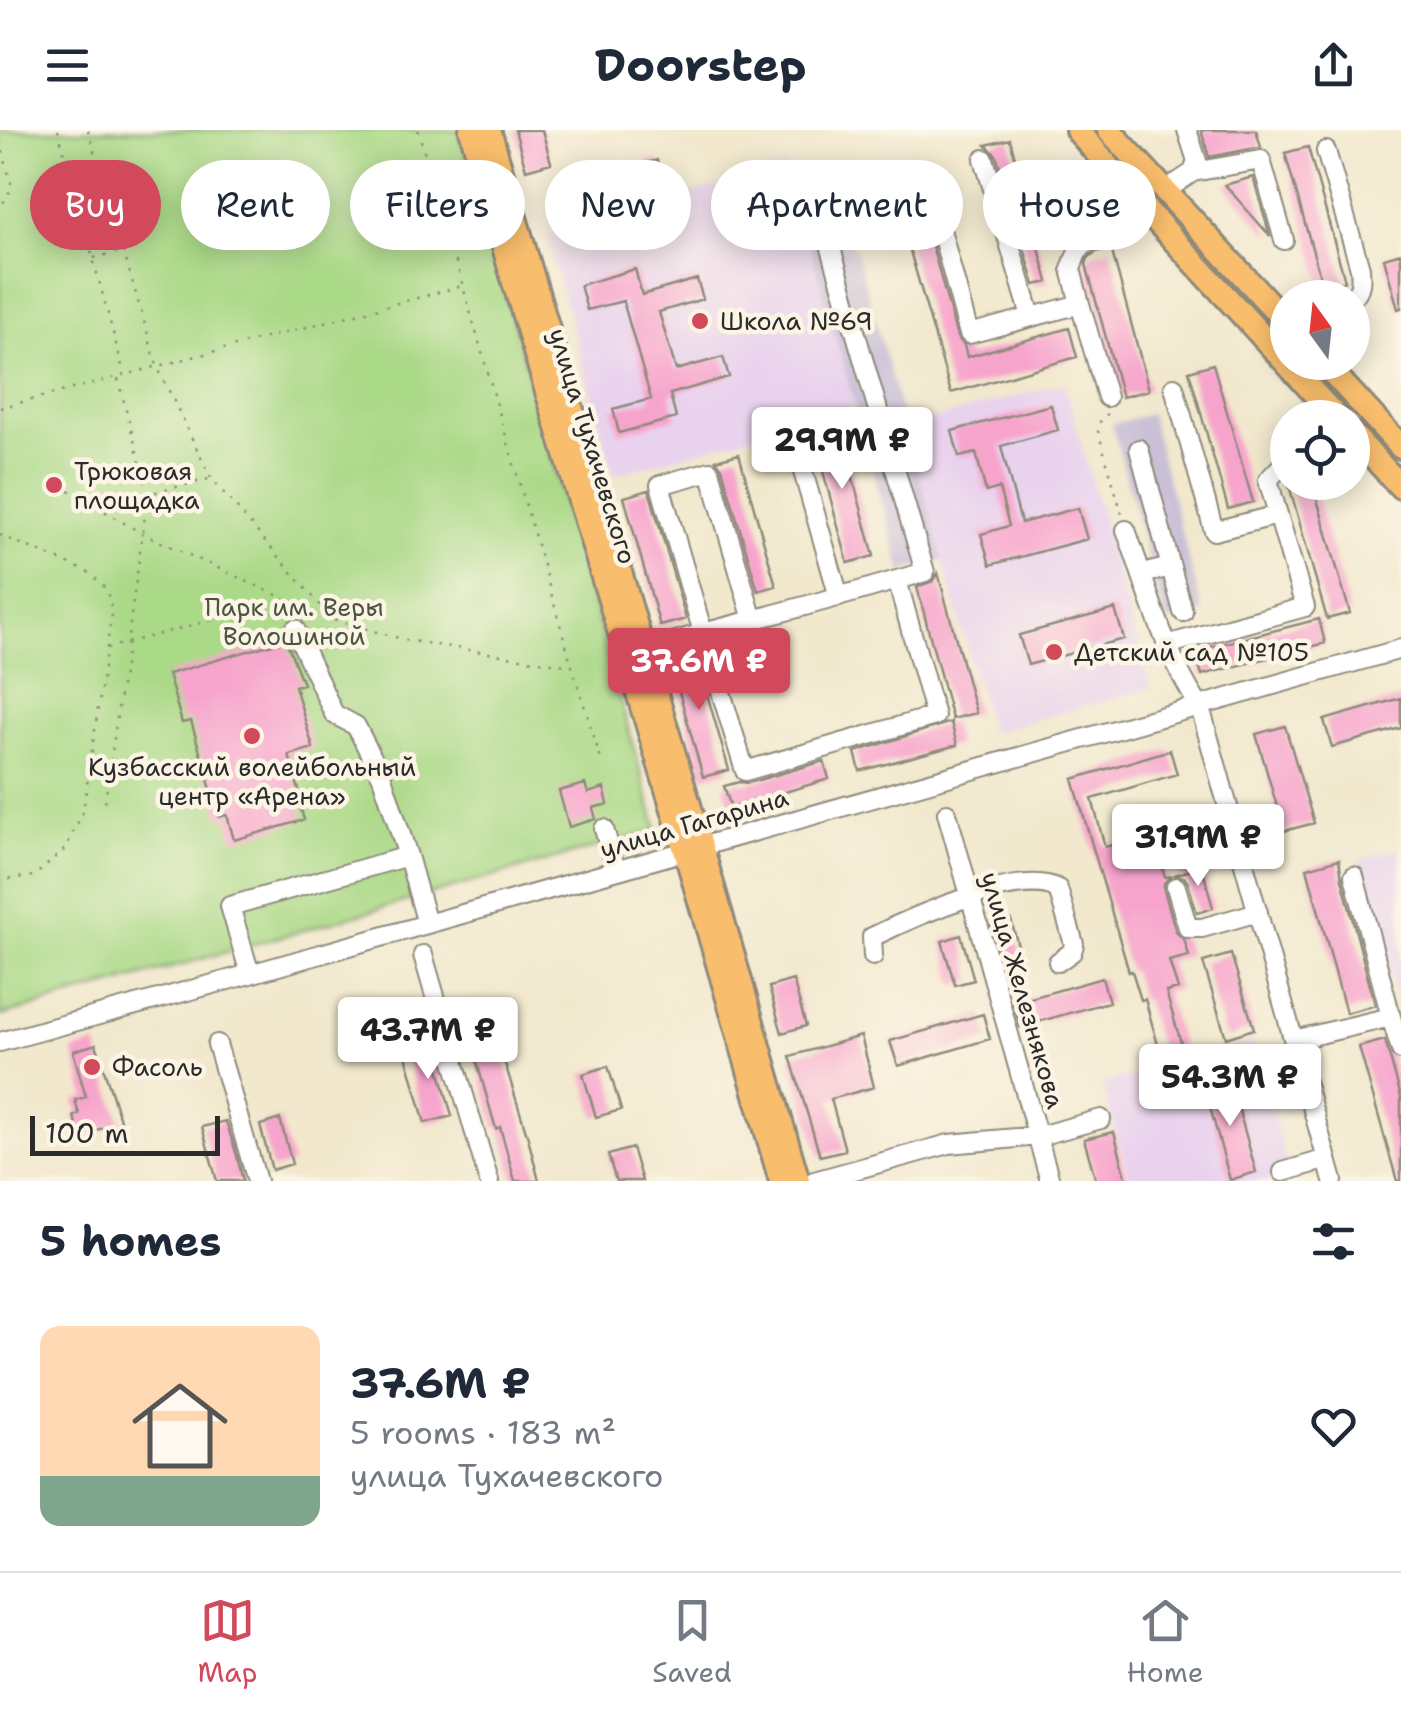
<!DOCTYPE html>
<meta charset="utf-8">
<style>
body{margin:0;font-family:"Shantell Sans",sans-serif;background:#f2f2f3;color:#1f2937;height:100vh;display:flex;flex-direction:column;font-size:38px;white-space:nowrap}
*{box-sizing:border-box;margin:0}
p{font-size:32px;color:#747a83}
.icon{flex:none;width:55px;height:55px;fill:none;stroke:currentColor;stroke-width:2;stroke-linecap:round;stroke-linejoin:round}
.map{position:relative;height:1051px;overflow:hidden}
.drawer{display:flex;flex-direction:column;background:#fff;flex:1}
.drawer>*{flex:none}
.top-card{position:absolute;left:30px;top:30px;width:1342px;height:90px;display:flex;gap:20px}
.needle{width:65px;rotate:345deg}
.buttons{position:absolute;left:1270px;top:150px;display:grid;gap:20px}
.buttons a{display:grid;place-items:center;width:100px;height:100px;border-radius:50%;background:#fff;box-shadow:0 5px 25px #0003;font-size:50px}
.scale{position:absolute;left:30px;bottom:25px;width:190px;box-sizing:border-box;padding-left:10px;border:5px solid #2b2b2b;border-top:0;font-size:28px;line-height:35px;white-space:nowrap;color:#2b2b2b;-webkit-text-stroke:8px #fcf5e5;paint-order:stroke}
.price{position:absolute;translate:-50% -85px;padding:0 22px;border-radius:10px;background:#fff;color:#222;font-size:32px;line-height:65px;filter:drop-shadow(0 2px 5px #0008)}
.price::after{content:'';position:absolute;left:50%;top:60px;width:30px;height:22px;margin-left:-15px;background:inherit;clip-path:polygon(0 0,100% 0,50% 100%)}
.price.current{background:#d1495b;color:#fff}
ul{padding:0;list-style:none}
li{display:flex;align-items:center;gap:30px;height:250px;padding:0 40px}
li span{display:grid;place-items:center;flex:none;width:280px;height:200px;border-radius:20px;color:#555}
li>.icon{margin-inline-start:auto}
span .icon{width:120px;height:120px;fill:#fffc;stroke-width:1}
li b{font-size:42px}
h2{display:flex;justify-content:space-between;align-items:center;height:120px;padding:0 40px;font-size:42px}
.tag{padding:0 35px;border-radius:45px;background:#fff;box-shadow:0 5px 25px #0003;font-size:35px;line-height:90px}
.tag.current{background:#d1495b;color:#fff}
header{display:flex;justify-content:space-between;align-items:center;height:130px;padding:0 40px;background:#fff;font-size:45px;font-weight:700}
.menu{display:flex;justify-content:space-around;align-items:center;height:140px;border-top:2px solid #e0e1e3;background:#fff;font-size:28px;color:#747a83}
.menu a{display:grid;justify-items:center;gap:5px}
.menu .current{color:#d1495b}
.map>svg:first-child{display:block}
.built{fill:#e9d2ee}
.industrial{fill:#c9bfd7}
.green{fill:#aad987;stroke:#6a8259;stroke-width:2.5}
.building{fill:#f7a4cc}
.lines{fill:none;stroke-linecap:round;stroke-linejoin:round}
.minor-casing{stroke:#8e8a7c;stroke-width:22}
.major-casing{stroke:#8e8a7c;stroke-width:28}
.path{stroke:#8e8a7c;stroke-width:2.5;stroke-dasharray:2.5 8;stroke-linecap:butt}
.minor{stroke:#fff;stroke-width:18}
.major{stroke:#f9be6d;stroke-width:22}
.poi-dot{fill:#d1495b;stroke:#fcf5e5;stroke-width:4}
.labels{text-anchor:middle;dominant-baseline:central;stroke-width:9;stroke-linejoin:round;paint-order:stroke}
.poi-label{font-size:25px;fill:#2b2b2b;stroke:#fcf5e5;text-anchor:start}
.street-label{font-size:25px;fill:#2b2b2b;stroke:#fcf5e5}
.park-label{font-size:25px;fill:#4b5642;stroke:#fcf5e5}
</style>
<header><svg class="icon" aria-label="menu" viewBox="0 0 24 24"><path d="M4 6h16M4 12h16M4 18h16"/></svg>Doorstep<svg class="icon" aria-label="share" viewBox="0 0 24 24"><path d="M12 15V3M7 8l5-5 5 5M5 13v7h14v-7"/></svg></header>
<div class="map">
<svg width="1401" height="1051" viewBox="0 0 1401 1051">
<rect width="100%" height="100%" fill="#fcf5e5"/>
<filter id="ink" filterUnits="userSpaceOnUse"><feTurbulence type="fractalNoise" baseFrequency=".01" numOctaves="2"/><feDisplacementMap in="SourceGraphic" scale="20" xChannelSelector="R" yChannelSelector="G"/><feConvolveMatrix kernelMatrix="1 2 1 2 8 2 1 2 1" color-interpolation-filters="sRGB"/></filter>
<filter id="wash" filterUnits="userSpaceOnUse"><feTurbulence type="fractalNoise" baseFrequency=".0048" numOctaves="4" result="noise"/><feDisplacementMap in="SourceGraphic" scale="40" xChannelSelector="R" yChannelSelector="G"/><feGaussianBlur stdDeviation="2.25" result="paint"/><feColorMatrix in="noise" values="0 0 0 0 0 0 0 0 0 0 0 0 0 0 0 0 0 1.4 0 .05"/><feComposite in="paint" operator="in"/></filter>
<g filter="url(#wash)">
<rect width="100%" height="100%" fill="#f1e8cd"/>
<path class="built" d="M787,36l68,240 -241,69 -68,-240z
M1064,253l86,305 -159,44 -86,-305z
M1401,718v163l-42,-151z
M1252,912l40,139h-162l-28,-97z"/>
<path class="industrial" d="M846,87l97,343 -41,12 -97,-343z
M1150,284l53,199 -37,10 -54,-199z"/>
<path class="green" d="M0,0h459l198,700 -657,186z"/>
<g id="blocks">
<path class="building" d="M515,0h27l9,33 -25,7z
M1201,0h55l5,17 -52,10z
M1010,9l38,143 -13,3 -39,-130 -10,-10z
M1308,17l37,134 -22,6 -38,-134z
M657,30l6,25 -106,29 -7,-25z
M1253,47l17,59 -45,-51z
M914,49l43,158 7,8 3,12 102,-29 8,29 -126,36 -60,-208z
M1111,118l38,142 -27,7 -36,-133 2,-6 8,-6z
M1401,123v55l-3,1 -14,-51z
M635,139l7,26 55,-16 6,20 -44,13 17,58 47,-13 6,20 -59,17 6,24 -57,15 -6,-24 38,-10 -28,-98 -36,9 -7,-25z
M1213,234l40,138 -25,7 -39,-138z
M1051,275l7,25 -57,16 20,77 57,-15 9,31 -97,26 -9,-31 28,-8 -10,-38 -13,4 -10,-39 -17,4 -7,-26z
M837,290l37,136 -26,7 -37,-136z
M739,324l37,132 -18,5 -36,-123 -6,-8z
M1288,352h24l38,131 -23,6z
M649,360l37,129 -26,7 -36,-129z
M938,443l38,140 -24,6 -35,-132 16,-6z
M1115,479l9,30 -96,26 -9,-30z
M1319,489l6,24 -123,32 -7,-24z
M286,510l17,44 -8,2 18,62 -24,7 11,39 -3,1 7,25 -70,20 -7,-25 -8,2 -28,-96 -9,2 -14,-49z
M694,519l35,121 -26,7 -34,-121z
M1401,568v30l-69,19 -8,-27z
M951,592l6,23 -97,26 -5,-19z
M1285,596l29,97 -30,8 -28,-97z
M1170,620l7,24 -85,25 13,48 87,-25 7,24 -40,12 6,19 6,-1 -7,7v7l12,42 8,7 5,17 -20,5 9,28 -12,3 16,54 -22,6 -15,-53 -4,1 -9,-29 -3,1 -56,-193z
M824,631l5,18 -98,29 -7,-22 15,-4 9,1z
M585,654l3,9 16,-5 4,16 -15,4 3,11 -27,8 -10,-36z
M1339,729l3,20 33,126 -29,8 -39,-145z
M1202,737l11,41 -16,5 -9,-30 -4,-6 -10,-2z
M1011,790l12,44 -19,5 -13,-43z
M961,805l13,45 -19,5 -13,-44z
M1231,824l23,75 -28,9 -23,-76z
M1102,848l7,24 -89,25 -7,-24z
M793,850l13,46 -24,7 -13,-46z
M983,884l7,25 -92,27 -8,-25z
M861,906l13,51 -43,12 14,51 -25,6 -30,-100z
M431,910l21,76 -27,7 -21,-75z
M1385,910l16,57v84h-4l-38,-134z
M96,914l25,79 -42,12 -5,-19 5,-2 -4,-14 11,-3 -13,-46z
M499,914l29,94 11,43h-24l-15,-54 -4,2 -22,-77z
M608,936l13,44 -25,7 -13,-43z
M1230,948l26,94 -26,8 -26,-95z
M280,989l12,45 -20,6 -12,-45z
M226,991l11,35 6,25h-26l-15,-54z
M1114,1002l13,49h-31l-12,-42z
M632,1018l10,33h-26l-8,-26z"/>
</g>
</g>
<g filter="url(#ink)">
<use href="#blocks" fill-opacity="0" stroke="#8e8a7c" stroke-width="2.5"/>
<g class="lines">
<defs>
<path id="minor" d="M1187,0l10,31 -4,11
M1326,21l34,117c1,11 2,21 -8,30
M984,29l47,157
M926,44l43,160 111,-30 27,93
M1165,61l28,-19 68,-12 23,80
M828,108l97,334 -28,8
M1080,174l-9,-35 7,-19 62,-47
M1174,257l40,144 64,-16
M794,310l45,157
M1139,319l32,118 -29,7
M1126,400c22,60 38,123 74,177l133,474
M1171,437l12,45
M295,499l39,85 22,12 26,51 26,79
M1166,515l139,-38 -37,-127 20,-21
M631,524l72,-21 42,138 190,-55 -38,-136c-64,19 -129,36 -194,53l-43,-148 50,-14 43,149
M947,683l103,368
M604,699l12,41
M1354,746l37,141
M1176,757l12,41h14l56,-16
M423,825l66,226
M873,826l-1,-19c37,-18 150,-70 186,-48l16,55 -2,8 -14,10
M250,844l-20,-68 178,-50 19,68
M1294,910l97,-23 10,33
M0,912l250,-68 1151,-325
M217,914l40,137
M1283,1042l44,-13
M814,1051l135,-37 90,-8 62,-17"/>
<path id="major" d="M471,0l40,142 168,557 102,352
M489,0l206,695 103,356
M1077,0l63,73 197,215
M1109,0l179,194
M1323,232l78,85
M1352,304l49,53"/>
</defs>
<use href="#minor" class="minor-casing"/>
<use href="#major" class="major-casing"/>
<path class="path" d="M58,0l66,243
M88,0l69,236 54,112 122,142
M418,0l154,536 30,97
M0,11l12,46 -12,22
M1061,50l18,-21
M1064,54l2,55
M94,128l27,-7
M118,249l30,115 61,-15
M0,278l462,-122
M1108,284l-7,4 -3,13 24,83
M69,360l72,43 186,85
M0,405l90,38 17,17 5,22 -29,200 -18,37 -31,27 -34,4
M303,487l30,3 73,20 165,26
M107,518l142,-38 41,5
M105,672l43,-308"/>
<use href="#minor" class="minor"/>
<use href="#major" class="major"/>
</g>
</g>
<g class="poi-dot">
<circle cx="700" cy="191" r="10"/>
<circle cx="54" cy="355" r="10"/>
<circle cx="1054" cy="522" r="10"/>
<circle cx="252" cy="606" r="10"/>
<circle cx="92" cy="937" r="10"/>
</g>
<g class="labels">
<g class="poi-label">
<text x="720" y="191">Школа №69</text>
<text x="74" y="341">Трюковая<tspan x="74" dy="29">площадка</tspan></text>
<text x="1074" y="522">Детский сад №105</text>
<text x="252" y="637" text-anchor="middle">Кузбасский волейбольный<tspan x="252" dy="29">центр «Арена»</tspan></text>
<text x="112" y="937">Фасоль</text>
</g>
<g class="street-label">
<text transform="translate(593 316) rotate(73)">улица Тухачевского</text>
<text transform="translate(694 693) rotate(-16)">улица Гагарина</text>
<text transform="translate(1023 860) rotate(74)">улица Железнякова</text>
</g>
<g class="park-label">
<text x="294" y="477">Парк им. Веры<tspan x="294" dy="29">Волошиной</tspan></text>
</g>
</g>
</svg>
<div class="buttons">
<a><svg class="needle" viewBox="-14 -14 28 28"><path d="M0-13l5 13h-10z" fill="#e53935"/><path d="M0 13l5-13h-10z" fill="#747a83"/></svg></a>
<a><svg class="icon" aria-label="locate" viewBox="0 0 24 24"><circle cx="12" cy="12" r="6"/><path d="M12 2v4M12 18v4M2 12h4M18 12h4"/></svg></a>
</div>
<div class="scale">100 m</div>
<b class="price" style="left:842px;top:362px">29.9M ₽</b>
<b class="price current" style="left:699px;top:583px">37.6M ₽</b>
<b class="price" style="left:1198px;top:759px">31.9M ₽</b>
<b class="price" style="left:428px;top:952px">43.7M ₽</b>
<b class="price" style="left:1230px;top:999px">54.3M ₽</b>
<div class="top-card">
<a class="tag current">Buy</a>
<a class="tag">Rent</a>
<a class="tag">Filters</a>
<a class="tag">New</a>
<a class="tag">Apartment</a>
<a class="tag">House</a>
</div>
</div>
<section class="drawer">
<h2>5 homes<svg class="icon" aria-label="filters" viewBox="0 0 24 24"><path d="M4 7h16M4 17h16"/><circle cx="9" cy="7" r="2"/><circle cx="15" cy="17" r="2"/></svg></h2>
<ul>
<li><span style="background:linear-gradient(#ffd9b3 75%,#7fa58c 0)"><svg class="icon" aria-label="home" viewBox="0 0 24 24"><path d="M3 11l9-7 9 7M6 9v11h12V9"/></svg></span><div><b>37.6M ₽</b><p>5 rooms · 183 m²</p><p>улица Тухачевского</p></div><svg class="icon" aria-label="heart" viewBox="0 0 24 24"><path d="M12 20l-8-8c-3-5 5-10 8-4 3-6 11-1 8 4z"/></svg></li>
</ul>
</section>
<nav class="menu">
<a class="current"><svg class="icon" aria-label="map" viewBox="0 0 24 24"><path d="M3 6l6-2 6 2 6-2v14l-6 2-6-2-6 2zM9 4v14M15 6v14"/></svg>Map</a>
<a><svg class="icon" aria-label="saved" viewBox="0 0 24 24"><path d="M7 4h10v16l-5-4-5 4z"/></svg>Saved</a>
<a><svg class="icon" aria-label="home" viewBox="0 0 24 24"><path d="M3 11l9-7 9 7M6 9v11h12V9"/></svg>Home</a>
</nav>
